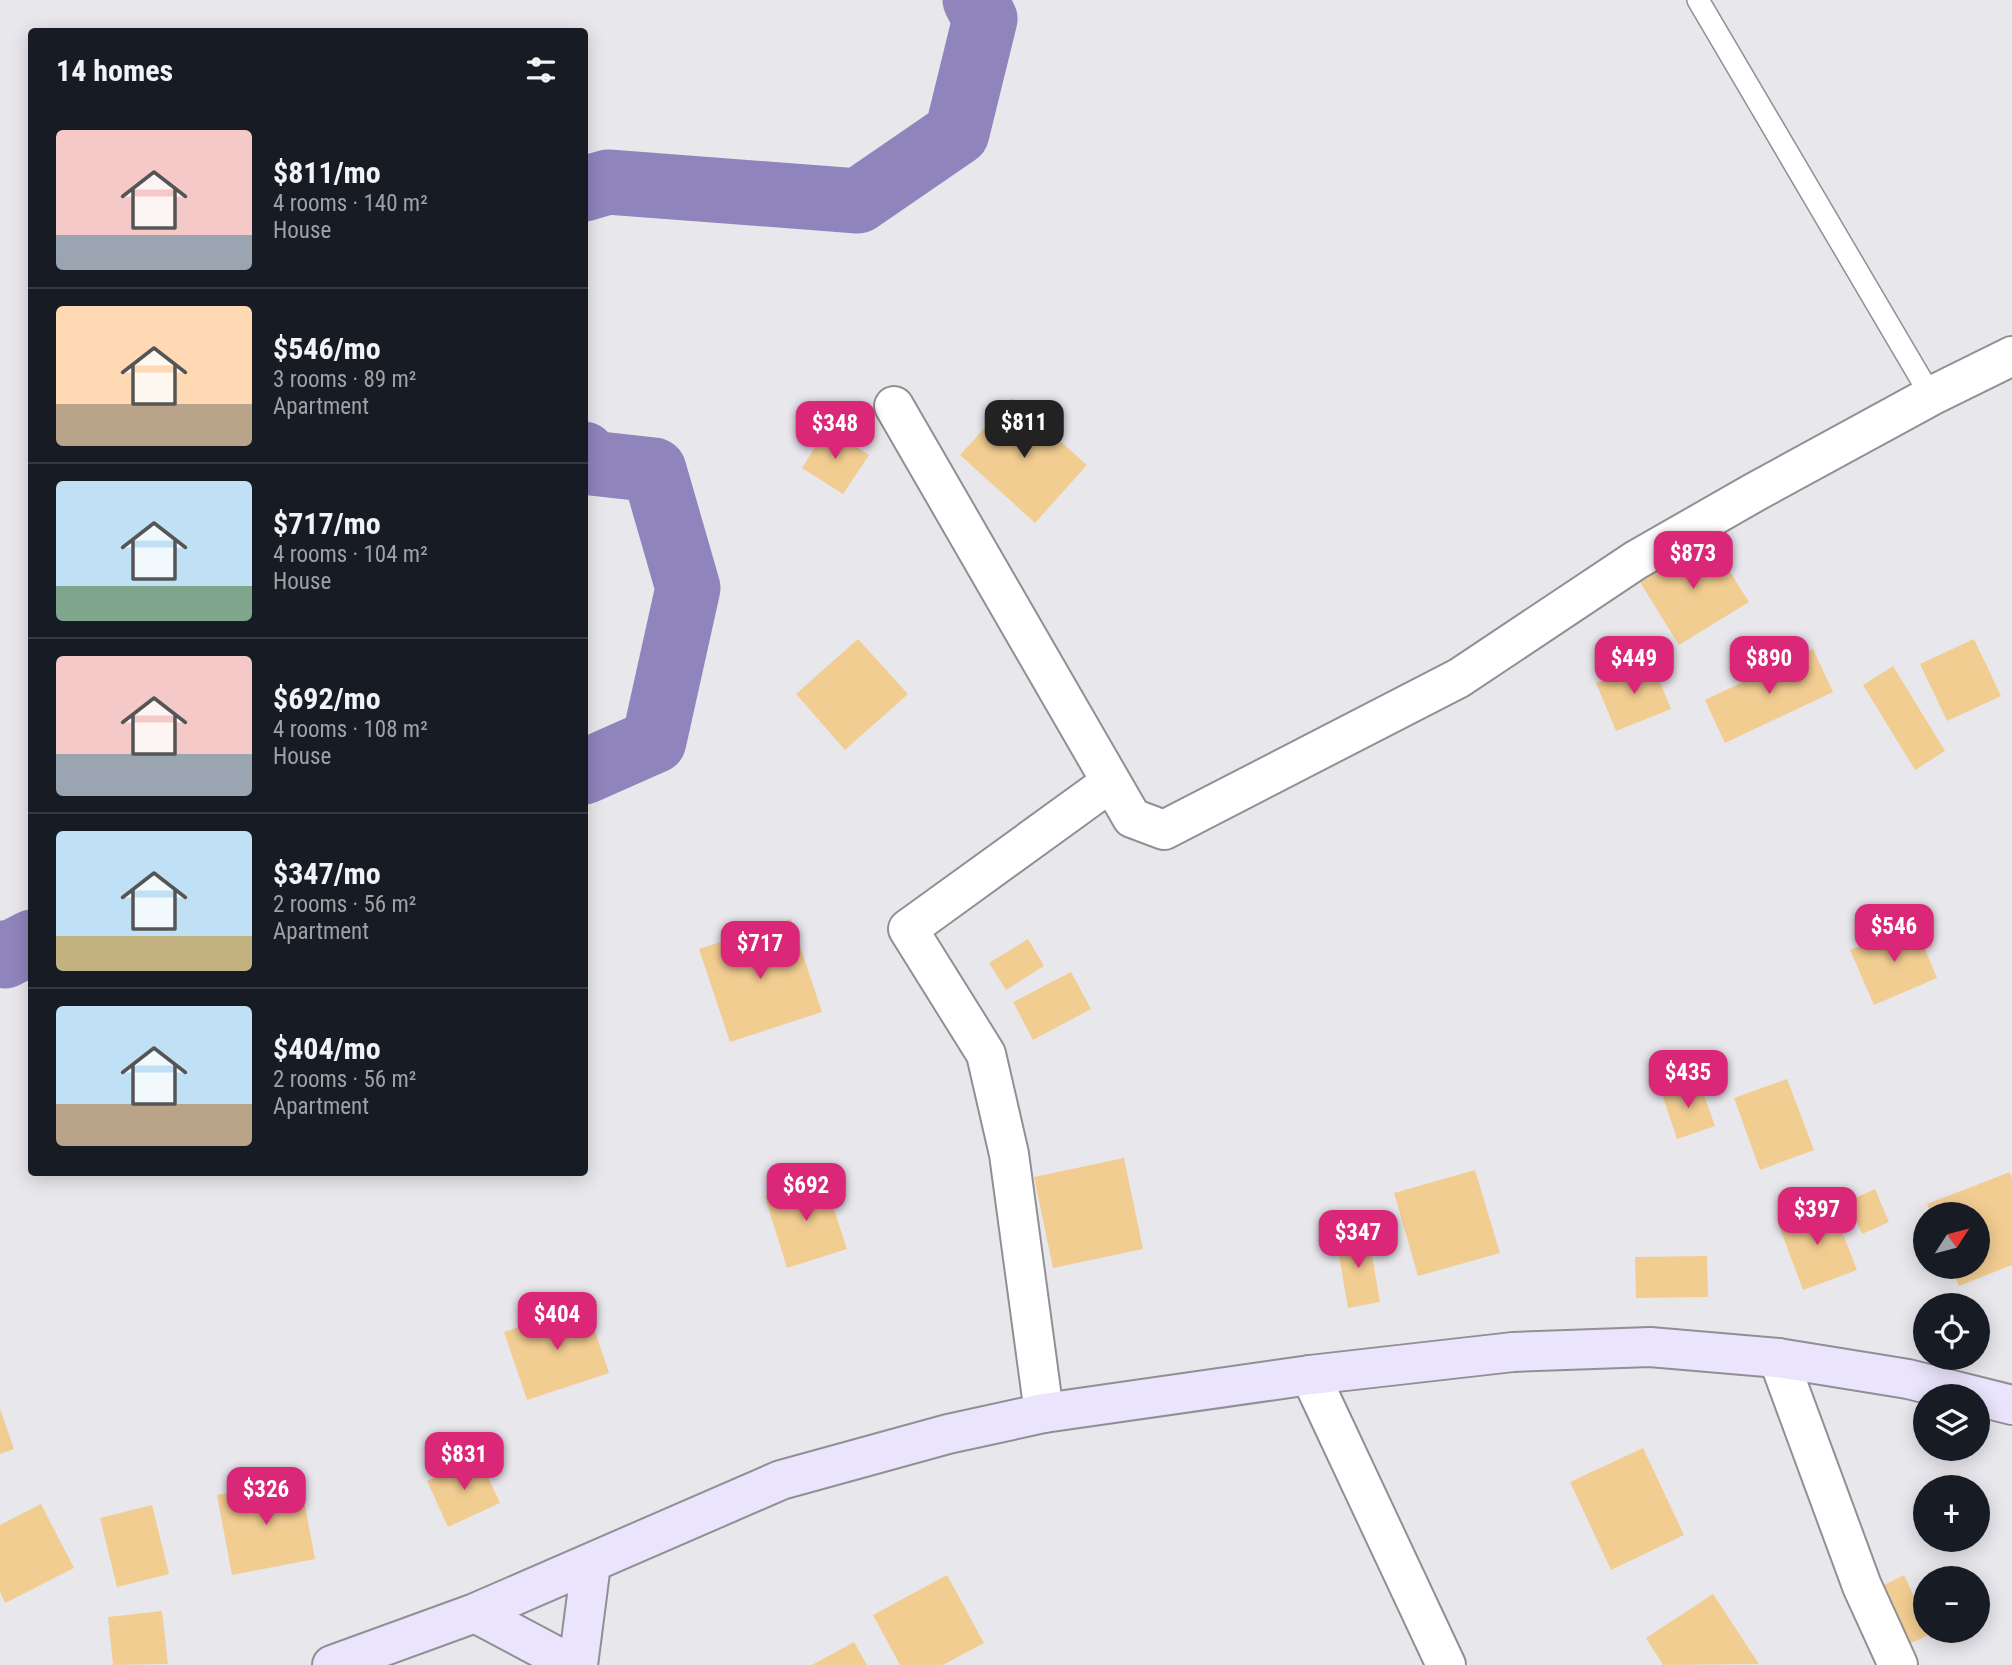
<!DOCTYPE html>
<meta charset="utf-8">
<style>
body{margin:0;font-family:"Roboto Condensed",sans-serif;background:#242831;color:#f1f3f6;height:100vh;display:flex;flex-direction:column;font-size:26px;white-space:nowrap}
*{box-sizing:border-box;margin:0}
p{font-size:23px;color:#9ea1a6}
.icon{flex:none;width:38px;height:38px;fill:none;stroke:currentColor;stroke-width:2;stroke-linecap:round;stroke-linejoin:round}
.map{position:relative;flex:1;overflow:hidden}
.drawer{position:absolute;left:28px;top:28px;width:560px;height:1148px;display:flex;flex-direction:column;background:#171b24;border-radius:7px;box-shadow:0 4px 18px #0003}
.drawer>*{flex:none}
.needle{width:46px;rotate:54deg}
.tools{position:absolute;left:1913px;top:1202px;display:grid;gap:14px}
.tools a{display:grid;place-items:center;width:77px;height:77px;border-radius:50%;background:#171b24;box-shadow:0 4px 18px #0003;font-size:35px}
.price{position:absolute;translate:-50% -60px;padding:0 16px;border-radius:14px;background:#db2777;color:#fff;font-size:23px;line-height:46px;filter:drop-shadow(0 2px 4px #0008)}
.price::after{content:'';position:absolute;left:50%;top:42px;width:21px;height:16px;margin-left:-10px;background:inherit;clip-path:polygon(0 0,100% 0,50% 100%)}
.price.active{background:#222;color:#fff}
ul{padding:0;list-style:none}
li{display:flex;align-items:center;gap:21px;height:175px;padding:0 28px}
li+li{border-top:2px solid #363941}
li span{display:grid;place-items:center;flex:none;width:196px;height:140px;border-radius:7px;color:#555}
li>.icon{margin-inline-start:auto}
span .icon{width:84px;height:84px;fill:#fffc;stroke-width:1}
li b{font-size:30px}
h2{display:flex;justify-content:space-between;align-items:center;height:84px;padding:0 28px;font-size:30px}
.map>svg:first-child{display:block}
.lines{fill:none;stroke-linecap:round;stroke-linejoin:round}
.river{stroke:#9084bd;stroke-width:65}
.building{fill:#f2cd92}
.lane-casing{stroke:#908f94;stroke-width:24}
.street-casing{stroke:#908f94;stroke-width:42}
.secondary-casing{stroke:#908f94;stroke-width:42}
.lane{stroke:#fff;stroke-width:21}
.street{stroke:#fff;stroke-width:38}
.secondary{stroke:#eae4fc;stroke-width:38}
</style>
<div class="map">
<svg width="2012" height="1665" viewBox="0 0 2012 1665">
<rect width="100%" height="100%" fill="#e8e7ec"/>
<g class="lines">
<path class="river" d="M584,189l24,-7 250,19 99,-68 28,-114 -10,-19
M584,454l7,9 63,7 34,118 -34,153 -70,31
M0,953l5,3 27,-14"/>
</g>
<path class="building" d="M1012,398l75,67 -52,58 -75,-68z
M827,428l42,27 -26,39 -41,-26z
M1707,536l42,66 -70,43 -41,-66z
M858,639l50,55 -63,56 -49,-56z
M1974,639l27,57 -54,25 -27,-57z
M1813,649l20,43 -108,51 -20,-43z
M1651,660l20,49 -55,22 -20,-48z
M1893,666l52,85 -30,19 -52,-85z
M791,919l31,93 -92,30 -31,-93z
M1914,923l23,55 -63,27 -24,-55z
M1028,939l16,27 -38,24 -17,-27z
M1071,972l20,37 -58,31 -20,-38z
M1787,1079l27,71 -54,20 -26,-72z
M1699,1081l16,45 -38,13 -15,-45z
M1124,1158l19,91 -90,19 -19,-91z
M1475,1170l25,83 -82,23 -24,-83z
M2010,1172l2,7v86l-53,21 -8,-19h27v-53h-47l-4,-10z
M824,1179l23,70 -60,19 -22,-71z
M1875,1189l14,33 -27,12 -14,-33z
M1831,1203l26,67 -54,20 -25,-67z
M1368,1232l12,70 -32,6 -12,-70z
M1707,1256l1,41 -72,1 -1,-41z
M586,1304l23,69 -82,27 -23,-68z
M0,1409l14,40 -14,5z
M1643,1448l41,87 -73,35 -41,-88z
M479,1457l21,46 -52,24 -21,-46z
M300,1479l15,80 -83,16 -15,-80z
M41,1504l33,64 -69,35 -5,-11v-67z
M152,1505l17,69 -52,13 -17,-69z
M947,1575l37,68 -41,22h-43l-27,-50z
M1904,1575l21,45v11h5l1,3 -22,10 -27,-58z
M1713,1594l46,70 -96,1 -17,-27z
M162,1611l6,53 -55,1 -5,-48z
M854,1642l13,23h-55z"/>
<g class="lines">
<defs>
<path id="lane" d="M1698,0l233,396"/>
<path id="street" d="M894,406l238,412 32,12 295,-152 177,-118 119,-68 176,-96 81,-40
M1778,1358l84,228 36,79
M1310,1375l136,290
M1044,1413l-35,-259 -23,-100 -78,-125 203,-147"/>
<path id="secondary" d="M475,1613l98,52
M332,1665l143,-52 306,-133 167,-46 96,-21 266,-38 203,-23 137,-5 128,11 130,21 104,26
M578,1665l13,-101"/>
</defs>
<use href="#lane" class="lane-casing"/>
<use href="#street" class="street-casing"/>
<use href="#secondary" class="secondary-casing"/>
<use href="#lane" class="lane"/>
<use href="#street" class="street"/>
<use href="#secondary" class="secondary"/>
</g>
</svg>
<div class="tools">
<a><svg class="needle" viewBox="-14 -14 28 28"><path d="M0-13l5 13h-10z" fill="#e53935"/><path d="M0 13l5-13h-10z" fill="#9ea1a6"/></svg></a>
<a><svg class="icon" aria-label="locate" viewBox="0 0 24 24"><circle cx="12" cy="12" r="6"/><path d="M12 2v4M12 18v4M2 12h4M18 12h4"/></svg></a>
<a><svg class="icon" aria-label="layers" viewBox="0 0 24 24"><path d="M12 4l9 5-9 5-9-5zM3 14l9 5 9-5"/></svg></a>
<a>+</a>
<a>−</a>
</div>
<b class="price active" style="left:1024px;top:460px">$811</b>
<b class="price" style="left:835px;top:461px">$348</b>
<b class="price" style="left:1693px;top:591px">$873</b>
<b class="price" style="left:1634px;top:696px">$449</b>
<b class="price" style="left:1769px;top:696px">$890</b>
<b class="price" style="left:1894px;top:964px">$546</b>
<b class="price" style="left:760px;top:981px">$717</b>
<b class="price" style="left:1688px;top:1110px">$435</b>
<b class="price" style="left:806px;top:1223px">$692</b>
<b class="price" style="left:1817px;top:1247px">$397</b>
<b class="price" style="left:1358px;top:1270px">$347</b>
<b class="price" style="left:557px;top:1352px">$404</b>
<b class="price" style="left:464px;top:1492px">$831</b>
<b class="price" style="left:266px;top:1527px">$326</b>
<section class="drawer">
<h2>14 homes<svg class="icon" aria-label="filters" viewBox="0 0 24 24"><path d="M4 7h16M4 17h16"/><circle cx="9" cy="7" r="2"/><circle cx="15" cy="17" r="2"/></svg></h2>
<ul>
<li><span style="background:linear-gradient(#f6c9c9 75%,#9aa5b1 0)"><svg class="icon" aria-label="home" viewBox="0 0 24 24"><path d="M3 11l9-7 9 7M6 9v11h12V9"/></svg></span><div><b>$811/mo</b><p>4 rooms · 140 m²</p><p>House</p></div></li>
<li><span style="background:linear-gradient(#ffd9b3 70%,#b9a48a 0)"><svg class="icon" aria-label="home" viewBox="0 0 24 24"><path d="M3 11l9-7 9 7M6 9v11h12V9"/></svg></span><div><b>$546/mo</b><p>3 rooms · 89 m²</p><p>Apartment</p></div></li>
<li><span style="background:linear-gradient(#bfe0f5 75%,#7fa58c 0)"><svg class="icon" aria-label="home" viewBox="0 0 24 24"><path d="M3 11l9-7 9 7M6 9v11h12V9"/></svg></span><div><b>$717/mo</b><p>4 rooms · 104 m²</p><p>House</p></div></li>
<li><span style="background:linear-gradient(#f6c9c9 70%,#9aa5b1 0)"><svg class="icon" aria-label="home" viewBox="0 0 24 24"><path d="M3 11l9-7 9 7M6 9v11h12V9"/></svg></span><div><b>$692/mo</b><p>4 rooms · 108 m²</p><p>House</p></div></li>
<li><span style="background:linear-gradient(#bfe0f5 75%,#c2b280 0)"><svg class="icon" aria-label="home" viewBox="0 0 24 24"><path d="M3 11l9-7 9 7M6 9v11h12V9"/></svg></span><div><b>$347/mo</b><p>2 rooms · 56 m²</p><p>Apartment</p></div></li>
<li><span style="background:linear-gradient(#bfe0f5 70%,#b9a48a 0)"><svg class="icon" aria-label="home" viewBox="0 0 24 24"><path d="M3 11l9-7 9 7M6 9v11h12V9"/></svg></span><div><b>$404/mo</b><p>2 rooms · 56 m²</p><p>Apartment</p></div></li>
</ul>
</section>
</div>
